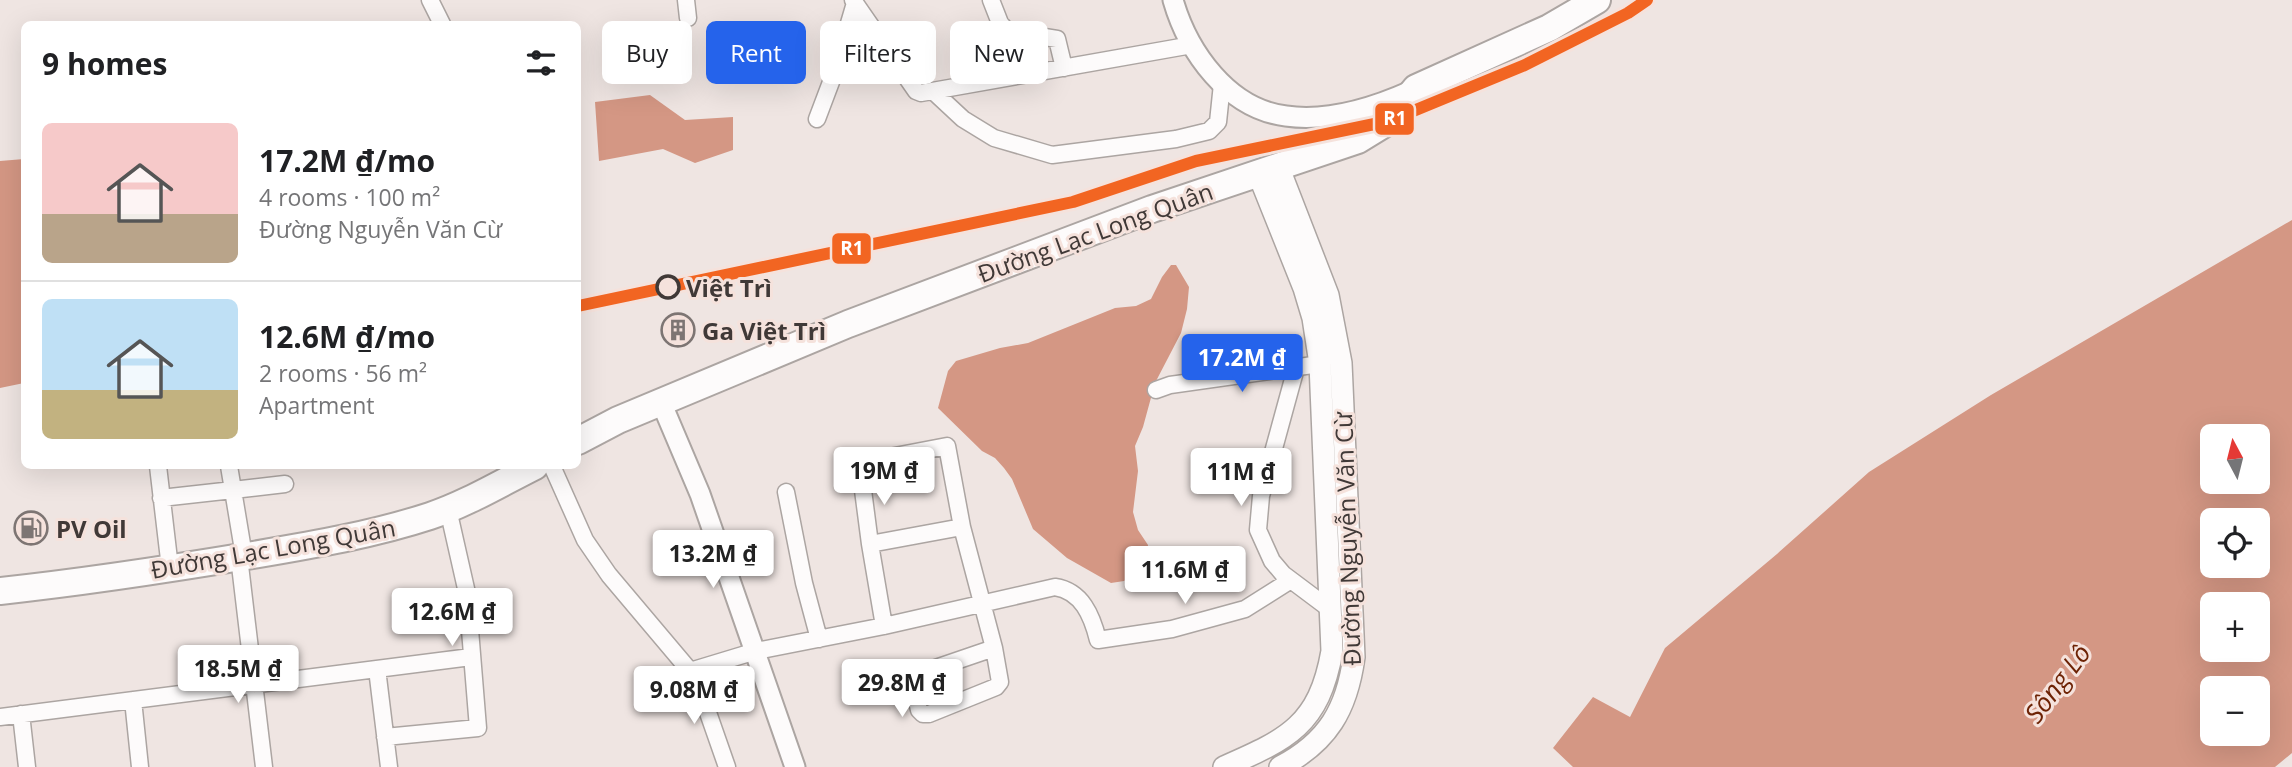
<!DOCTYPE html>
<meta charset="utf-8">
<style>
body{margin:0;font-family:"Open Sans",sans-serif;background:#f2f2f2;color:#202124;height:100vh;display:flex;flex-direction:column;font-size:26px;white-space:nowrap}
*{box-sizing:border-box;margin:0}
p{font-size:23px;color:#757577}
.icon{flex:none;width:38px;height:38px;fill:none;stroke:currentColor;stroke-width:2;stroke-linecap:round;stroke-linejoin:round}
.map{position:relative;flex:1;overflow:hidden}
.drawer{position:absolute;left:21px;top:21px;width:560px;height:448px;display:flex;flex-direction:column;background:#fff;border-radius:10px;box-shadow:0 7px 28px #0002}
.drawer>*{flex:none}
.guide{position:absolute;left:602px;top:21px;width:665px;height:63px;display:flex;gap:14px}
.needle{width:46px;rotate:353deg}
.buttons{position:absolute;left:2200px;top:424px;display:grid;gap:14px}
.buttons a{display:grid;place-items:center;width:70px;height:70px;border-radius:10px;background:#fff;box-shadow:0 7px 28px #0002;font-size:35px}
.price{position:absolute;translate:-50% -60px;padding:0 16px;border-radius:7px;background:#fff;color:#222;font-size:23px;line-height:46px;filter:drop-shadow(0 2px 4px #0008)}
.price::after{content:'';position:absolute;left:50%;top:42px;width:21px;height:16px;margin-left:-10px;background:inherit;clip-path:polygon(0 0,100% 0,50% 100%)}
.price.current{background:#2563eb;color:#fff}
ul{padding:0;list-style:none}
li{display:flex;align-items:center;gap:21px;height:175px;padding:0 21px}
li+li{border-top:2px solid #e0e0e0}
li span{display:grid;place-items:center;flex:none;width:196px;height:140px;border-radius:10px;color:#555}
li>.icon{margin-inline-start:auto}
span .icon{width:84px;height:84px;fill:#fffc;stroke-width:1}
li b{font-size:30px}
h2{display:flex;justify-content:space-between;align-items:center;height:84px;padding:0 21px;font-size:30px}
.chip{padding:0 24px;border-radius:10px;background:#fff;box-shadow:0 7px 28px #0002;font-size:24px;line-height:63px}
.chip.current{background:#2563eb;color:#fff}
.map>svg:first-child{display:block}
.water{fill:#d49784;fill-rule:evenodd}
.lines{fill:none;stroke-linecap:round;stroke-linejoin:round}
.minor-casing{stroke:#aca5a2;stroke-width:19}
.tertiary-casing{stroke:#aca5a2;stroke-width:23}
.secondary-casing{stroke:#aca5a2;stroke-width:24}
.trunk-casing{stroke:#aca5a2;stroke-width:30}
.minor{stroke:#fdfbfb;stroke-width:16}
.tertiary{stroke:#fdfbfb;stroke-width:19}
.secondary{stroke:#fdfbfb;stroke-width:21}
.trunk{stroke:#fdfbfb;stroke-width:26}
.rail-1-casing{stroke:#f5e2dc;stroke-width:18}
.rail-1{stroke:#f26522;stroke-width:12}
.stop-dot{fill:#f5e2dc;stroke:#403937;stroke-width:3.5}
.labels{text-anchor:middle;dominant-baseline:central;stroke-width:6;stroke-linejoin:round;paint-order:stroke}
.street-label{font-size:24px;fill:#403937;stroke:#f5e2dc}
.stop-label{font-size:24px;font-weight:bold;fill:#403937;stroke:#f5e2dc;text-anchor:start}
.poi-label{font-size:24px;font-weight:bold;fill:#403937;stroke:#f5e2dc;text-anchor:start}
.water-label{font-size:26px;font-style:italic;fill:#6d2204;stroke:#f5e2dc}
.line-badge{stroke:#f5e2dc;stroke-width:2.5}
.badge-label{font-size:19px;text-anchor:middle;font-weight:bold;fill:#fff}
</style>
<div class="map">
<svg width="2292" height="767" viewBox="0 0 2292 767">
<rect width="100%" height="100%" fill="#efe5e2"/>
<path class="water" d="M650,95l35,25 48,-3v33l-38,13 -32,-14 -64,12 -4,-59z
M24,159v224l-24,5v-227z
M2292,220v533l-17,14h-702l-20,-19 40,-51 37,20 35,-69 112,-94 92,-82 122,-77zM2212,436h46v45h-46zM2212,520h46v45h-46zM2212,604h46v45h-46zM2212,688h46v45h-46z
M1171,265h5l13,22 -2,22 -6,24 -26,50 -12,44 -8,19 3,25 -5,41 5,18 10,15 -1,15 -9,11 -14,10 -13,2 -44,-25 -34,-29 -21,-50 -8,-11 -9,-10 -13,-7 -44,-43 10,-37 8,-10 44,-13 28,-5 87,-35 21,-2 15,-7 11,-22z"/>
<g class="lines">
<defs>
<path id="minor" d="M430,0l12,24
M686,0l2,18
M853,0l63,91 5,2 271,-48
M991,0l9,23 7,8 50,8 7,29
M934,92l29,27 31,19 58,17 124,-16 33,-8 9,-9 4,-38
M817,119l17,-45 21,-71
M1296,368l-35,128 -3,34 14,31 11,13 48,36
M1156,390l14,-5 150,-21
M158,466l12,102
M229,466l4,24 52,-6
M552,466l33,74 24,35 81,96 8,13 29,83
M786,492l18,91 15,56
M161,498l72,-8 11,66
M870,544l-10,-77 19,-8 68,-13 15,81 32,121 6,34 -4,5 -67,27h-6l-4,-4 -6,-27 5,-9 76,-26
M239,557l25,210
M884,626l-14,-82 92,-17
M377,669l12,98
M690,671l66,-20 128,-25 171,-39c27,4 37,29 43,53l74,-11 73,-20 46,-29
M133,700l7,67
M21,714l6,53
M0,717l471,-60
M385,737l93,-9 -11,-135 -19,-84"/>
<path id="tertiary" d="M1173,0c15,52 55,109 113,116 42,6 87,-8 125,-25
M661,402l39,92 95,273"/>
<path id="secondary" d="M1278,166l50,129 13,68 13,294c-7,52 -26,85 -74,110
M1224,767c64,-28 95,-42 108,-116l-12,-287 -7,-46 -9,-30 -46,-115"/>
<path id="trunk" d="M578,441l40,-21 230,-96 304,-115 206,-69 31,-19 27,-33 133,-60 48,-28
M0,591c84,-9 169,-22 253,-36 59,-10 119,-20 177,-39 36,-12 71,-33 105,-50"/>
</defs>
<use href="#minor" class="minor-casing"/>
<use href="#tertiary" class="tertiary-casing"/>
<use href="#secondary" class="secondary-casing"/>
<use href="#trunk" class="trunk-casing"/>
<use href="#minor" class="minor"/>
<use href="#tertiary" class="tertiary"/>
<use href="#secondary" class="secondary"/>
<use href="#trunk" class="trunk"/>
<defs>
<path id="rail-1" d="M578,306l495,-104 123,-41 193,-40 136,-56 103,-52 19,-13"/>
</defs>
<use href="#rail-1" class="rail-1-casing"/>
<use href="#rail-1" class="rail-1"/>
</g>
<defs>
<symbol id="building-ring" viewBox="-11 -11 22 22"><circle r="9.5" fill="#f5e2dc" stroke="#7d7573" stroke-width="1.5"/><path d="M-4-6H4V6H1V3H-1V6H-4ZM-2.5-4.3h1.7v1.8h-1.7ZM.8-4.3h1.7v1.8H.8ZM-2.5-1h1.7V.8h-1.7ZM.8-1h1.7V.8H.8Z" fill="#7d7573"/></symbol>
<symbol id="fuel-ring" viewBox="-11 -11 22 22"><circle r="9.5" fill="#f5e2dc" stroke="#7d7573" stroke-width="1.5"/><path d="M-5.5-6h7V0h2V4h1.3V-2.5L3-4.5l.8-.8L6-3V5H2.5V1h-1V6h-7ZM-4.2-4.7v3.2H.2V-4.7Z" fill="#7d7573"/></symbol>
</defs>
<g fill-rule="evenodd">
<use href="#building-ring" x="659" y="311" width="38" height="38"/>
<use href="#fuel-ring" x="12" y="509" width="38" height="38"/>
</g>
<circle class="stop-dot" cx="668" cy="287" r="11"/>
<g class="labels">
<g class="street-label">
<text transform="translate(1095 232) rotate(-20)">Đường Lạc Long Quân</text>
<text transform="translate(1347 539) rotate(-92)">Đường Nguyễn Văn Cừ</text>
<text transform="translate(273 548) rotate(-10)">Đường Lạc Long Quân</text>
</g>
<g class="stop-label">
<text x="686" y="287">Việt Trì</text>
</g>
<g class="poi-label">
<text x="702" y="330">Ga Việt Trì</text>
<text x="56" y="528">PV Oil</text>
</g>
<g class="water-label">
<text transform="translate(2057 683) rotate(-53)">Sông Lô</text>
</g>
</g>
<g class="line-badge">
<rect x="1374" y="102" width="41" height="34" rx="7" fill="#f26522"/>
<rect x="831" y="232" width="41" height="33" rx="7" fill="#f26522"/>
</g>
<g class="badge-label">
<text x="1395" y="125">R1</text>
<text x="852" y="255">R1</text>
</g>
</svg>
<div class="buttons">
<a><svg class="needle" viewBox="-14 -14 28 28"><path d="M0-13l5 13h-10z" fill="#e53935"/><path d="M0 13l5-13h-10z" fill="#757577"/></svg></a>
<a><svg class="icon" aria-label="locate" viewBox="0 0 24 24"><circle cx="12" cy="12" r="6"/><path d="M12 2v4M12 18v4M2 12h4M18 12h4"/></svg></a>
<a>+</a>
<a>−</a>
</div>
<b class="price current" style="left:1242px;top:394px">17.2M ₫</b>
<b class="price" style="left:884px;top:507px">19M ₫</b>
<b class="price" style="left:1241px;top:508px">11M ₫</b>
<b class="price" style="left:713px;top:590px">13.2M ₫</b>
<b class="price" style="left:1185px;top:606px">11.6M ₫</b>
<b class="price" style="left:452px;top:648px">12.6M ₫</b>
<b class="price" style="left:238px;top:705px">18.5M ₫</b>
<b class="price" style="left:902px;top:719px">29.8M ₫</b>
<b class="price" style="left:694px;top:726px">9.08M ₫</b>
<div class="guide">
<a class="chip">Buy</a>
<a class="chip current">Rent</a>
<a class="chip">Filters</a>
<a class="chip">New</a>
</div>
<section class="drawer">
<h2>9 homes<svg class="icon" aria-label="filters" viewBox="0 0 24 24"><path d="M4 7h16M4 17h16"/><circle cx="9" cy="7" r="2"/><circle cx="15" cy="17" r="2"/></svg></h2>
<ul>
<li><span style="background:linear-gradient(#f6c9c9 65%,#b9a48a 0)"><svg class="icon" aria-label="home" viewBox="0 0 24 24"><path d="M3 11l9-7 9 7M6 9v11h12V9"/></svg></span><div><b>17.2M ₫/mo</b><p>4 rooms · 100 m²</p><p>Đường Nguyễn Văn Cừ</p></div></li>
<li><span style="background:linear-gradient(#bfe0f5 65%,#c2b280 0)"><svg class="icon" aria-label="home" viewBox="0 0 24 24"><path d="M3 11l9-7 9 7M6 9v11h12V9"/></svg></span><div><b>12.6M ₫/mo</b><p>2 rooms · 56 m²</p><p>Apartment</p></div></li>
</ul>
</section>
</div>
